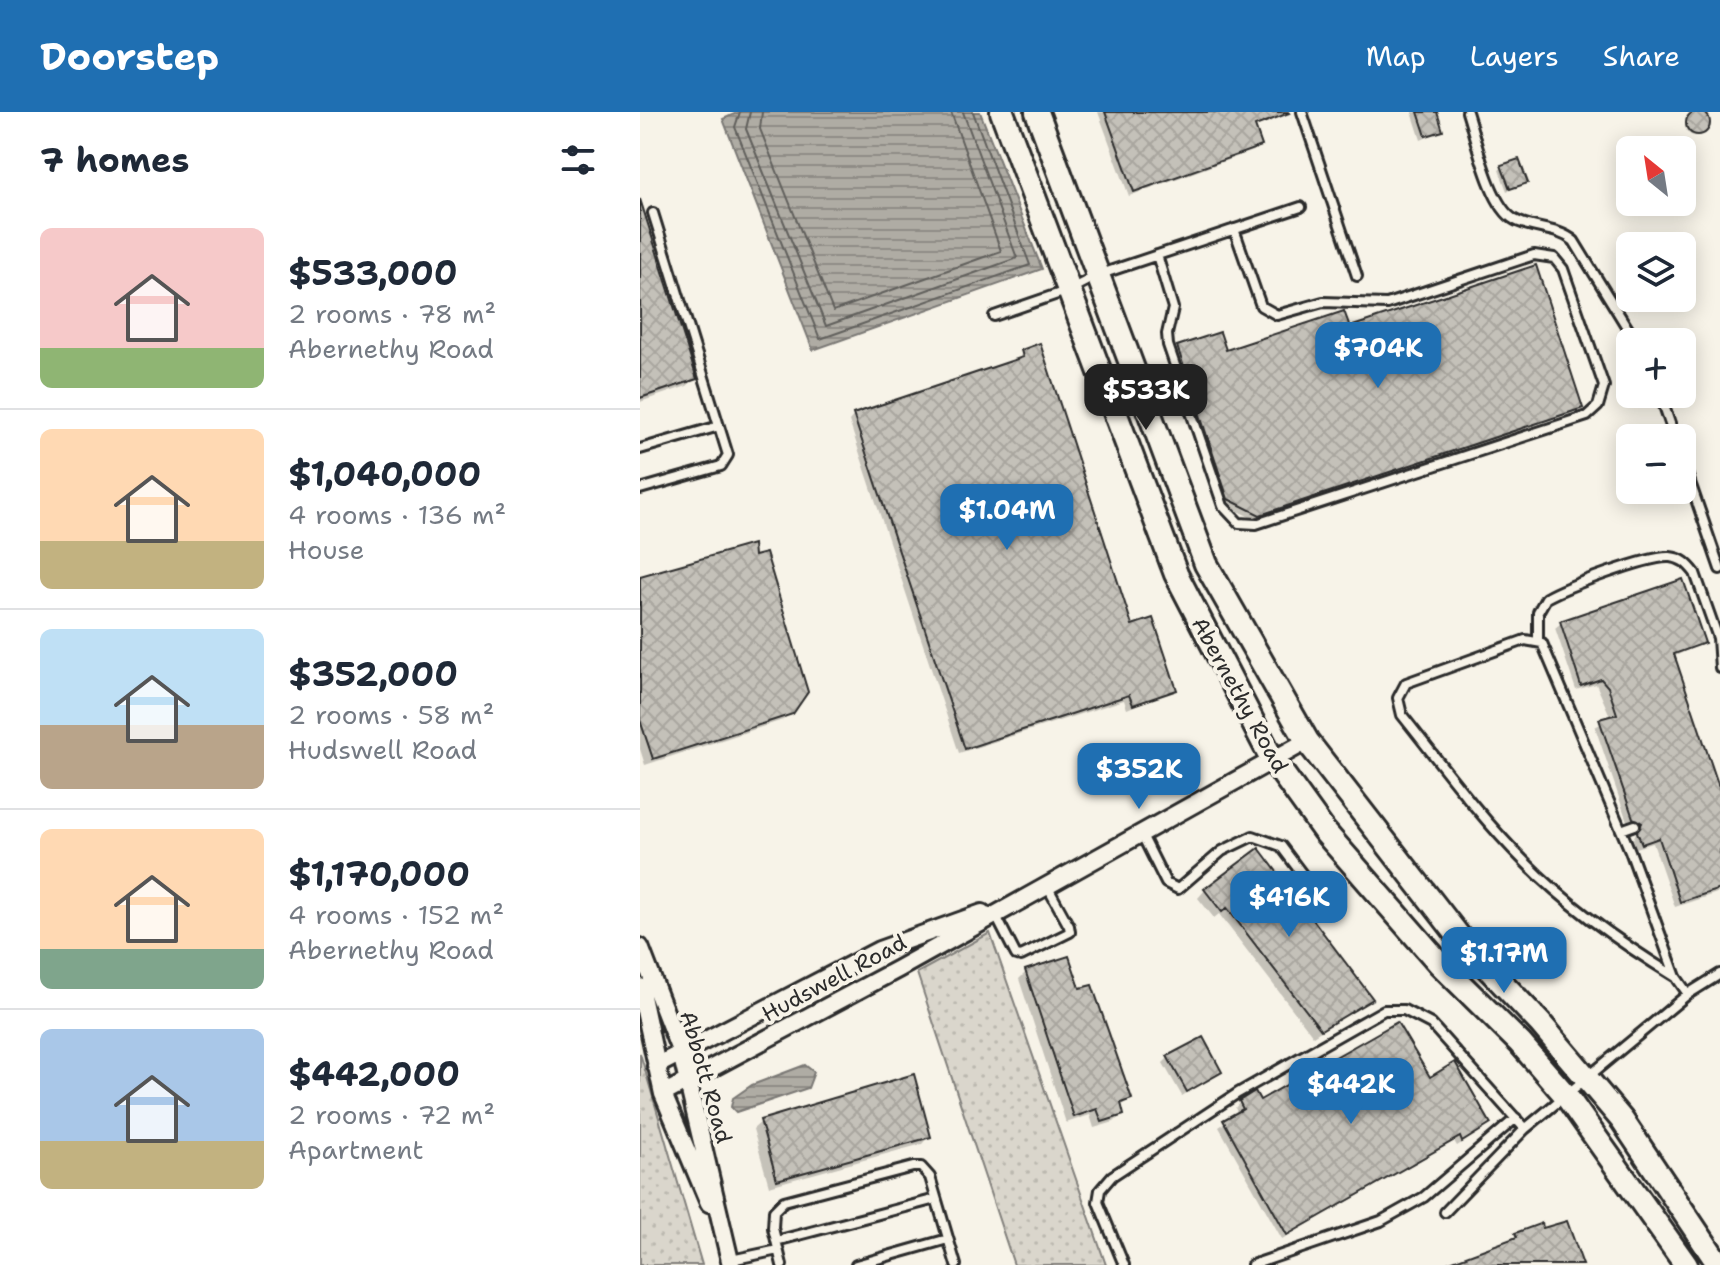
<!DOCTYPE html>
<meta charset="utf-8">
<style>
body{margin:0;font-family:"Shantell Sans",sans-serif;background:#f2f2f3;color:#1f2937;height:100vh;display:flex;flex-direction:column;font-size:30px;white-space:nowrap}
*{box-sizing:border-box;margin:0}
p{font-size:26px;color:#747a83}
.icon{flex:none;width:44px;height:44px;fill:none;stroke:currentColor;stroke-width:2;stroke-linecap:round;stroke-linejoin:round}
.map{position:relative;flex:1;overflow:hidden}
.details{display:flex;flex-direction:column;background:#fff;width:640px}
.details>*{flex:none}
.needle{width:52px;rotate:330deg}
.tools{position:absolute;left:976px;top:24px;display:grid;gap:16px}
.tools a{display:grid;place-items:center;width:80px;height:80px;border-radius:12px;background:#fff;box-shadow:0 4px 20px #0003;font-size:40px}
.price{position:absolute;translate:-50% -68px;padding:0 18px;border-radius:16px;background:#1f6fb2;color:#fff;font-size:26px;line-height:52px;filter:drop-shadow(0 2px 4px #0008)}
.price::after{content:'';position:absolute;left:50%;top:48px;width:24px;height:18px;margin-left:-12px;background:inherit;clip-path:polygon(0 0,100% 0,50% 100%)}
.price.current{background:#222;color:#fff}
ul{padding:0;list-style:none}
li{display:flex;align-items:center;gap:24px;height:200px;padding:0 40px}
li+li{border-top:2px solid #e0e1e3}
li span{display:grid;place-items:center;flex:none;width:224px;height:160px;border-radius:12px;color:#555}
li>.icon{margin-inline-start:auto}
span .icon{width:96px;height:96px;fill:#fffc;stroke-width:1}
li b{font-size:34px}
h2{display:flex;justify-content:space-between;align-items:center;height:96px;padding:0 40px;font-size:34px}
header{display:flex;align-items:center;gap:48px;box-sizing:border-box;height:112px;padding:0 40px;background:#1f6fb2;color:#fff}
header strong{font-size:38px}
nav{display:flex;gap:44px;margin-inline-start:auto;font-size:28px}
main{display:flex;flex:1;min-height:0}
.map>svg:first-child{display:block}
.grass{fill:url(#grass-dots);stroke:#82807c;stroke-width:2}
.water{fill:url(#water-rules);stroke:#7a7874;stroke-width:2}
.shadow{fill:#0003}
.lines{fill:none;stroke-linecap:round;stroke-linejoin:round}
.shore{stroke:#605f5b;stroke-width:2}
.building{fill:url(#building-cross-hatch);stroke:#2b2b2b;stroke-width:2}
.service-casing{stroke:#2b2b2b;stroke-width:14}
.minor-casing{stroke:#2b2b2b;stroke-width:22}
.secondary-casing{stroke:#2b2b2b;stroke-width:28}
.service{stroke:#f7f3e8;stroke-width:8}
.minor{stroke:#f7f3e8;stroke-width:16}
.secondary{stroke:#f7f3e8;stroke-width:22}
.labels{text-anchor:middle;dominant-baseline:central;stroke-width:8;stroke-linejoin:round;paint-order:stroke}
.street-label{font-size:22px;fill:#2b2b2b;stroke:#f7f3e8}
</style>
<header>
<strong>Doorstep</strong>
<nav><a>Map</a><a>Layers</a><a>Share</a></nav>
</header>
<main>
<section class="details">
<h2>7 homes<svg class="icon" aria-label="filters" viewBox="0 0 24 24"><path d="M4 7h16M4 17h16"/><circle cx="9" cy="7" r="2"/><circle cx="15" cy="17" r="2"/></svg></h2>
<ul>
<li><span style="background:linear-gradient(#f6c9c9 75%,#8fb573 0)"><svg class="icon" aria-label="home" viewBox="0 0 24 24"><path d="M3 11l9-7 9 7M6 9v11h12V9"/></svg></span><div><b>$533,000</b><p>2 rooms · 78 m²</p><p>Abernethy Road</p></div></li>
<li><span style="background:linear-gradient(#ffd9b3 70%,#c2b280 0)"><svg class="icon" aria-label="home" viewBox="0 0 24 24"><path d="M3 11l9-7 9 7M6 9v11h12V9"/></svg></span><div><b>$1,040,000</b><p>4 rooms · 136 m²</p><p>House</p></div></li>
<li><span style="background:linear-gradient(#bfe0f5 60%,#b9a48a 0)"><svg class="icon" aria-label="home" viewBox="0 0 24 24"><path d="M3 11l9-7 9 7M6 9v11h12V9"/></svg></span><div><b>$352,000</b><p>2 rooms · 58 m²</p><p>Hudswell Road</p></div></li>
<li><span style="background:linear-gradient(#ffd9b3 75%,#7fa58c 0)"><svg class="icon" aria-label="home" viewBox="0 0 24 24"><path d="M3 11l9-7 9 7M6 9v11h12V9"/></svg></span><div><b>$1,170,000</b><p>4 rooms · 152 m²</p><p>Abernethy Road</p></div></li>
<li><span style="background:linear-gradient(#a9c7e8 70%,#c2b280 0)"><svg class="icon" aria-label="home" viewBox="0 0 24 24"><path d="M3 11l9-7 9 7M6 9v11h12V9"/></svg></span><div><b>$442,000</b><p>2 rooms · 72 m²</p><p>Apartment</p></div></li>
</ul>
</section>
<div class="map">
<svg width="1080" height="1153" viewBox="0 0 1080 1153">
<defs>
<pattern id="grass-dots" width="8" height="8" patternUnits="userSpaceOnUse" patternTransform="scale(2)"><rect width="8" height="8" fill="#dad6cc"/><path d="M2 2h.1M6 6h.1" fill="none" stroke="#bbb8af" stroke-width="1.8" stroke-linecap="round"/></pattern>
<pattern id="water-rules" width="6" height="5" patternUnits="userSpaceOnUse" patternTransform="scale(2)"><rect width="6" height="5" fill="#afaca4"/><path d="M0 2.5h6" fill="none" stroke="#8f8c86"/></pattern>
<pattern id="building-cross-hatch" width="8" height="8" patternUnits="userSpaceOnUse" patternTransform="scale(2)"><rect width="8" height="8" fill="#c4c1b9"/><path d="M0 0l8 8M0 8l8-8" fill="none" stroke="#a9a69f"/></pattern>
</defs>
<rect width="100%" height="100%" fill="#f7f3e8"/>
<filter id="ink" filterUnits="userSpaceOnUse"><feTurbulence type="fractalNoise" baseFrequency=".0125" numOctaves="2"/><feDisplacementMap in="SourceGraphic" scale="16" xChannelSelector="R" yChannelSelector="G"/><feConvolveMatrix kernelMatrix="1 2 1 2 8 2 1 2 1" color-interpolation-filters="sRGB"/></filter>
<g filter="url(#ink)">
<path class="grass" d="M350,821l116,332h-92l-97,-292z
M0,941l62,212h-62z"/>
<path class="water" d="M99,0h241l62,157 -229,81 -90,-231z
M165,953l9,7 -6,16 -72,24 -5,-5 2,-9 19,-13z"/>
<path class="shadow" d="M458,0h171l3,6 -19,10 7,17 -5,5 -126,46z
M772,0h23l6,19 -20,9z
M1045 13a11 11 0 1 1 22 0a11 11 0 1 1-22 0Z
M863,55l22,15 -18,9 -8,-21z
M0,106l55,161 -8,7 -47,16z
M708,218l232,77 -5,5 -321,107 -30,-15 -51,-151 5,-5 47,4z
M382,240l109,276 43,61 -47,20 -3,-9 -165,53 -110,-332 5,-6 164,-54z
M0,466l152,134 -9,8 -138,45 -5,-16z
M921,511l142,20 -30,14 47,139v96l-45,15 -22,-64 -17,5 -3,-9 5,-10 -10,-5 -33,-97 16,-9 -15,-34 -20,6 -21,-62z
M565,778l165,109 -57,37 -94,-122 -5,4 -16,-20z
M386,860l53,19 51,107 -10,9 2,7 -8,8 -20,6 -4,-13 -24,8 -47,-144z
M528,946l52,13 -38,25 -19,-33z
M600,990h19l224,27 -26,17 -3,-5 -172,98 -63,-112 19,-13 -3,-6z
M121,1010l168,14 -7,8 -153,42 -16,-57z"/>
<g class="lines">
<path class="shore" d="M100,0l-5,15 85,212 210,-74 -57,-153
M110,0l-4,17 80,197 191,-68 -54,-146
M122,0l-2,17 73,182 168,-60 -50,-139"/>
</g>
<path class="building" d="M1046 11a12 12 0 1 1 24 0a12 12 0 1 1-24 0Z
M465,0h183l1,1 -34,13 7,20 -128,46z
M778,0h19l6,19 -17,5z
M879,47l9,24 -18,6 -9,-24z
M0,87l57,180 -57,19z
M896,153l47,143 -323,107 -32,-16 -51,-153 43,-14 6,18 118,-39 6,16z
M400,231l92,282 21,-7 24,72 -44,15 -4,-10 -164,54 -112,-335 170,-57 -2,-7z
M113,432l1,12 12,-3 42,139 -15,22 -140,45 -13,-39v-144z
M1043,467l22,64 -31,11 46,136v99l-40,13 -21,-64 -17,6 -5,-12 5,-9 -9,-5 -34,-99 18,-5 -9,-27 -7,-8 -20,7 -21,-65z
M619,736l114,151 -52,31 -94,-122 -5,4 -18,-23z
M429,844l11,32 12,-3 40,114 -11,4 3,12 -22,7 -5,-13 -23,8 -49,-147z
M757,910l33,55 25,-15 36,62 -29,18 -2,-5 -173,98 -64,-115 20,-11 -4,-8 16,-10 5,9z
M563,925l19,35 -35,20 -20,-36z
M274,962l17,63 -154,43 -17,-60z
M927,1109l16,44h-141l75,-28 -2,-4 27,-10 1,5z"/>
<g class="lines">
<defs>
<path id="service" d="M662,0l55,164
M827,0c9,27 23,95 48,108 19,10 42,7 59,21l62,101
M517,143l16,53 -6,26 1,11 55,161 16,17 17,1 331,-108 11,-10 6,-20 -41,-117 -9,-11 -20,-3 -147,49 -64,-2 -46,13 -16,-9 -27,-77
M354,204l75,-26 29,-15 203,-68
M1020,282l15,44
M0,337l79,-23
M1042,347l38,110
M0,377l81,-23 7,-11 -75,-242
M898,528v-28l8,-14c19,-11 104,-43 124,-41 12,1 18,7 25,16l23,65 2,30
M981,718l14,-5
M501,721l25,50 12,6 44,-38 31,-15 28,10 30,40
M355,802l21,41 5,1 43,-21 6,-3 -1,-6 -22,-40
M1036,865c-54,-33 -108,-71 -152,-116 -45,-45 -82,-96 -122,-146l-4,-17 8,-15 119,-43 17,3 88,208 46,126 12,17
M805,1100l80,-83 163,-135 32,-20
M136,1129l160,-42
M91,1148l47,-10
M142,1153l-9,-37 1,-17 10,-10 129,-34h8l9,10 26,88
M216,1153l92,-26
M484,1153l-26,-63 2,-12 12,-14 126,-83 146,-83h20l27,14 94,105
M612,1153l129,-44 43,-24 92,-79"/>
<path id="minor" d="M0,835l41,106 50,212
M0,875l23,107 46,109
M16,954l223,-116 103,-37
M23,982l235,-125 409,-228"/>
<path id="secondary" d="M362,0l174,462 96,185 52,72 116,133 80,79 47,54 119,168
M397,0l169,452 101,177 157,202 76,80 82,97 97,145"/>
</defs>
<use href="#service" class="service-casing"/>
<use href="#minor" class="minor-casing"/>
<use href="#secondary" class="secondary-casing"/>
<use href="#service" class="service"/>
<use href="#minor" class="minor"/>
<use href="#secondary" class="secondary"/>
</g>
</g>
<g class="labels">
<g class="street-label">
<text transform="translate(600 583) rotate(61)">Abernethy Road</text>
<text transform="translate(194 866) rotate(-28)">Hudswell Road</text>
<text transform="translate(66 965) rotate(74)">Abbott Road</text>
</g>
</g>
</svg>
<div class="tools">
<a><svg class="needle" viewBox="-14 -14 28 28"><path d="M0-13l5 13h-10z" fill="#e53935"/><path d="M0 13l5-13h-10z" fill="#747a83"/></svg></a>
<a><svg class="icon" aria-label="layers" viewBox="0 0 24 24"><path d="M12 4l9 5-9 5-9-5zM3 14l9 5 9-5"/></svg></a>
<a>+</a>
<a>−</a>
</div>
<b class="price" style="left:738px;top:278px">$704K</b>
<b class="price current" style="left:506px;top:320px">$533K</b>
<b class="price" style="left:367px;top:440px">$1.04M</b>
<b class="price" style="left:499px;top:699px">$352K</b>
<b class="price" style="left:649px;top:827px">$416K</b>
<b class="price" style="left:864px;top:883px">$1.17M</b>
<b class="price" style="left:711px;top:1014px">$442K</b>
</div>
</main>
